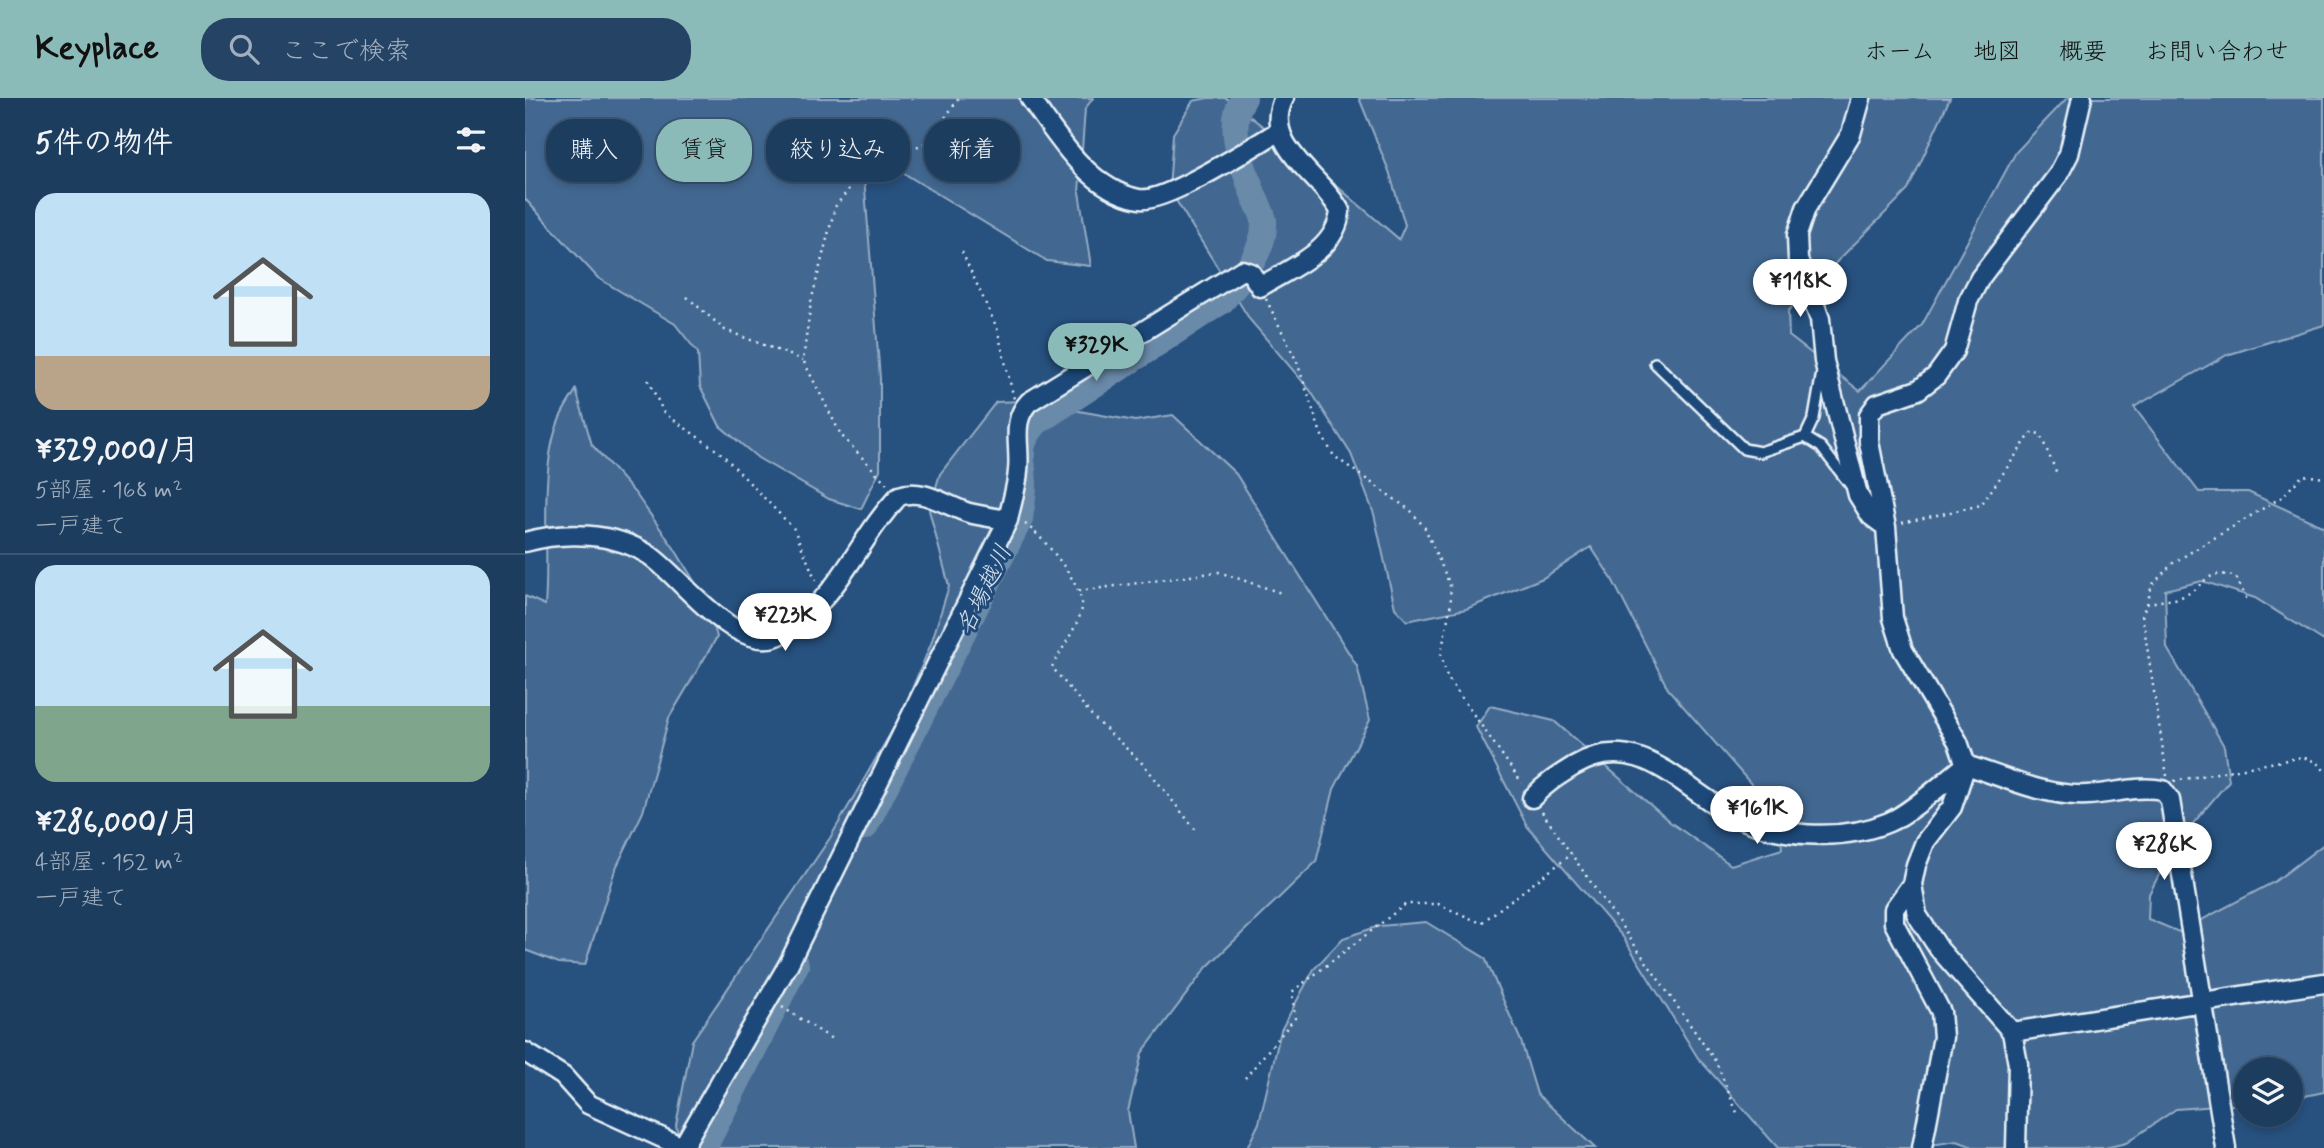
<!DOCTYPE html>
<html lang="ja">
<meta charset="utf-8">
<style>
body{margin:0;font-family:Mynerve,"Klee One",sans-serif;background:#254465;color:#f1f3f6;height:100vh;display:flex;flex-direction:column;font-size:26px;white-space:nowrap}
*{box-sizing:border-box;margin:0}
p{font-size:23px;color:#a0aebd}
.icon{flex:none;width:38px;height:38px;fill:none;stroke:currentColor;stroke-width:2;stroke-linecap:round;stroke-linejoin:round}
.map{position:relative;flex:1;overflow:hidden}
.panel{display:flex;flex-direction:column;background:#1d3d5f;width:525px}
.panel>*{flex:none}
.guide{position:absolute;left:21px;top:21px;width:665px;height:63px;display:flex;gap:14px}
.buttons{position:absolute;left:1708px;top:959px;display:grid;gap:14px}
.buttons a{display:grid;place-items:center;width:70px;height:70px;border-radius:50%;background:#1d3d5f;box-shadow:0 4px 10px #0003,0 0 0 2px #3b5674;font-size:35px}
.price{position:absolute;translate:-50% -60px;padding:0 16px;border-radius:24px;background:#fff;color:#222;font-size:23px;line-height:46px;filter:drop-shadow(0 2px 4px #0008)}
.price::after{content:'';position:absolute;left:50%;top:42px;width:21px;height:16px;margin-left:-10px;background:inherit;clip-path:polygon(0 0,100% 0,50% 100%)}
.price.current{background:#8bbbb9;color:#111}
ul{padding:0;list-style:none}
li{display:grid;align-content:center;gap:14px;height:371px;padding:0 35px}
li+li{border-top:2px solid #3b5674}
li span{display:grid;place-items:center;height:217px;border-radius:21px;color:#555}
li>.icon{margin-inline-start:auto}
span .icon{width:126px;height:126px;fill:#fffc;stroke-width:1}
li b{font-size:30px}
h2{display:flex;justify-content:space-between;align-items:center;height:84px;padding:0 35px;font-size:30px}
.tag{padding:0 24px;border-radius:28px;background:#1d3d5f;box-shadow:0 4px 10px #0003,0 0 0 2px #3b5674;font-size:24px;line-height:63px}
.tag.current{background:#8bbbb9;color:#111}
header{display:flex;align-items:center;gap:42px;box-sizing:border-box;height:98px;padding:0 35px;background:#8bbbb9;color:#111}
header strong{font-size:33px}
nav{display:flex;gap:38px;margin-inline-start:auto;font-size:24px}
.search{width:490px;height:63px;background:#254465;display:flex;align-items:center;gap:18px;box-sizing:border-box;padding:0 24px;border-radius:28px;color:#a0aebd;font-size:26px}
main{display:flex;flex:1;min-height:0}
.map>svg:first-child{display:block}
.green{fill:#436891;stroke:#96acc4;stroke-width:2}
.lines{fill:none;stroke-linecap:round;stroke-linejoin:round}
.river{stroke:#6b8aaa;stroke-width:26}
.lane-casing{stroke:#e8f1f8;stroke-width:14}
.street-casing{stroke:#e8f1f8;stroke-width:23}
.path{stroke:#e8f1f8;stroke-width:2.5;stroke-dasharray:2 5;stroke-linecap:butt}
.lane{stroke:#1f4a7a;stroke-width:9}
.street{stroke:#1f4a7a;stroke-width:18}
.labels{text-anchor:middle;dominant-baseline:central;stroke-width:6;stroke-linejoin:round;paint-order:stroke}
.water-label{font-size:24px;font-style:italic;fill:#d5e2ec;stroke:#1f4a7a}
</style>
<header>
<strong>Keyplace</strong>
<div class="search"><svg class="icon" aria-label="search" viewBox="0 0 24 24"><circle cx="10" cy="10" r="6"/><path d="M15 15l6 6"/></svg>ここで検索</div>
<nav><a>ホーム</a><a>地図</a><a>概要</a><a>お問い合わせ</a></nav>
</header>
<main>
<section class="panel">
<h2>5件の物件<svg class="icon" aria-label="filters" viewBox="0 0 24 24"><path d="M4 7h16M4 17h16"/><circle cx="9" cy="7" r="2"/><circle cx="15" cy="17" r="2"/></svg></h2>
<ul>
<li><span style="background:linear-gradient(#bfe0f5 75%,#b9a48a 0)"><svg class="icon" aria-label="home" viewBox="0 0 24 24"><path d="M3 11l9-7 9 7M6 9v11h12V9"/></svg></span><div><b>¥329,000/月</b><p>5部屋 · 168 m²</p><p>一戸建て</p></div></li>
<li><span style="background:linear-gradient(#bfe0f5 65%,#7fa58c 0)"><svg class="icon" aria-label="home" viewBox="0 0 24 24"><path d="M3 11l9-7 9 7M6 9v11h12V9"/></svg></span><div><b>¥286,000/月</b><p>4部屋 · 152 m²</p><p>一戸建て</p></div></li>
</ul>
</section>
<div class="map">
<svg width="1799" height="1050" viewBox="0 0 1799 1050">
<rect width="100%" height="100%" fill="#27517f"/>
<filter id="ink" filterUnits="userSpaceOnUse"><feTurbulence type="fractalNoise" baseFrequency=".0143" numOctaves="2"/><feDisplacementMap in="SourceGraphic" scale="14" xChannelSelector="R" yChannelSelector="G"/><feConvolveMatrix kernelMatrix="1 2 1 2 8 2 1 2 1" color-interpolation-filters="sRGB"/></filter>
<g filter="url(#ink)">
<path class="green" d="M0,0h568l-8,11 -6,83 12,74 -44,-5 -173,-106 -11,9 17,214v92l-19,39 -32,-10 -71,-41 -38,-32 -20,-40 -2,-33 -23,-29 -77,-46 -73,-79z
M683,0h18l78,60 95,81 6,-14 -16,-54 -30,-73h591l-42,92 -120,121 1,25 71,55 62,-66 94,-173 51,-54h257v227l-97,30 -93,52 65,85h49l76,35v114l-69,-43 -53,-17 -37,9 2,58 57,98 5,35 -55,65 -25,48 -1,25 31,13 95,-50 50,-38v248l-33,7v-30h-46v35l-69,5 -50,34 -21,5h-129l-19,-7 -45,7h-134l-80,-90 -75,-121 -96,-111 -51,-99 14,-21 64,15 116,101 61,43 51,-16 -3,-33 -111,-127 -56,-110 -21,-32 -48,31 -77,31 -59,12 -12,-13 -21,-94 -23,-60 -41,-64 -60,-70 -81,-131 4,-55 20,-33z
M51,292l16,55 43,48 39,55 33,54 10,35 -48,81 -26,94 -28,58 -30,95 -26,-2 -34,-13v-354l20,9c5,-56 -7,-136 15,-187 4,-10 11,-19 16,-28z
M498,303l112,20 38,-6 63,59 121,192 13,54 -36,69 -18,73 -109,105 -65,86 -14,58 6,37h-454l-4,-23 16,-84 138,-203 70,-121 31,-73 18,-58 -20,-76 11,-36 56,-72z
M901,824l59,36 36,83 16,53 58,54h-348l12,-25 22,-93 33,-61 29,-31 36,-12z"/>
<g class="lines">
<path class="river" d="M340,729l155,-308c1,-11 4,-23 4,-34 -1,-30 -9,-38 13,-63l185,-121c18,-20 44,-51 42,-80 -1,-8 -7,-18 -10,-25 -10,-28 -30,-71 -10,-98
M179,1050l92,-183"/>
<defs>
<path id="lane" d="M1130,265l89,86 16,3 45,-15 16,10 30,39
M1280,339l9,-19 8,-46"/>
<path id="street" d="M505,0c27,38 59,92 109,101 25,5 115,-53 140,-68
M1336,0l-10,36 -45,74 -9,27 1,25 22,59 4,42 34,134 13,21 15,11
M0,444c39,-11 89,-10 124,13 31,20 90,105 134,78 60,-38 73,-92 116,-137 24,-9 47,10 70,17 12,3 26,5 39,7
M1441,667c38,12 80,32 121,30 26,-1 50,-10 76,-5l7,10 56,348
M1007,700c13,-14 26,-22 42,-32 63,-37 104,19 155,47 45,25 113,29 160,9 22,-9 57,-42 77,-57
M1387,786l-18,25v14l47,89 2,25 -21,111
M1487,934l312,-49
M0,954l38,24 25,28 94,43
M157,1050l106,-183 220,-445c3,-16 9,-33 10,-49 3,-25 -8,-49 11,-69l213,-132 9,3 9,14c30,-19 77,-36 80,-76 -18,-35 -80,-67 -56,-113
M1491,1050l2,-84 -6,-32 -73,-83 -22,-34 -5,-31 4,-19 9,-23 27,-35 14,-42 -8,-23 -55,-92 -10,-32 -7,-91 -17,-85v-27l8,-11 41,-14 18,-14 18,-25 14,-50 12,-23 78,-103 11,-21 13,-56"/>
</defs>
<use href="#lane" class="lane-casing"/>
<use href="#street" class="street-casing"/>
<path class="path" d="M437,154l35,76 17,71
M162,199l38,33 78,30
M741,201l31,63 24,72 13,22 77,55 14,17 25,57 1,18 -10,51 6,23 75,106
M123,282l16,33 58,41 72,75 23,54
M362,386l-46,-49 -38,-75 8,-58 24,-95 29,-38 64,-27 31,-44
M1377,425l79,-18 51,-73 8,2 18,42
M500,426c17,11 60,63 57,84 -3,16 -22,44 -30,59l41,50 52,49 53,67
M554,493l140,-19 65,22
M1622,506l5,-19 21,-22 109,-66 21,-22 21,3
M1642,678l-25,-162 5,-10c11,-4 24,-3 34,-7 24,-9 23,-30 55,-20l11,23
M1649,683l129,-24 13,5 8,8
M1017,714l174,250 22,53
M257,909l53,34
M720,980l50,-60 -3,-26 114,-88h32l43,19 91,-69"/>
<use href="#lane" class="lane"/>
<use href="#street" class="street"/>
</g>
</g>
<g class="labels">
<g class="water-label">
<text transform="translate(460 492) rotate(-64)">名場越川</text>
</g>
</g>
</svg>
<div class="buttons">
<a><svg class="icon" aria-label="layers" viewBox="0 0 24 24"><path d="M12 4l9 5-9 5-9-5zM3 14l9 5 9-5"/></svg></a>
</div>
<b class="price" style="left:1275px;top:221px">¥118K</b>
<b class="price current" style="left:571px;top:285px">¥329K</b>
<b class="price" style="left:260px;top:555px">¥223K</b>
<b class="price" style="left:1232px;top:748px">¥161K</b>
<b class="price" style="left:1639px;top:784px">¥286K</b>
<div class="guide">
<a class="tag">購入</a>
<a class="tag current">賃貸</a>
<a class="tag">絞り込み</a>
<a class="tag">新着</a>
</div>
</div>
</main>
